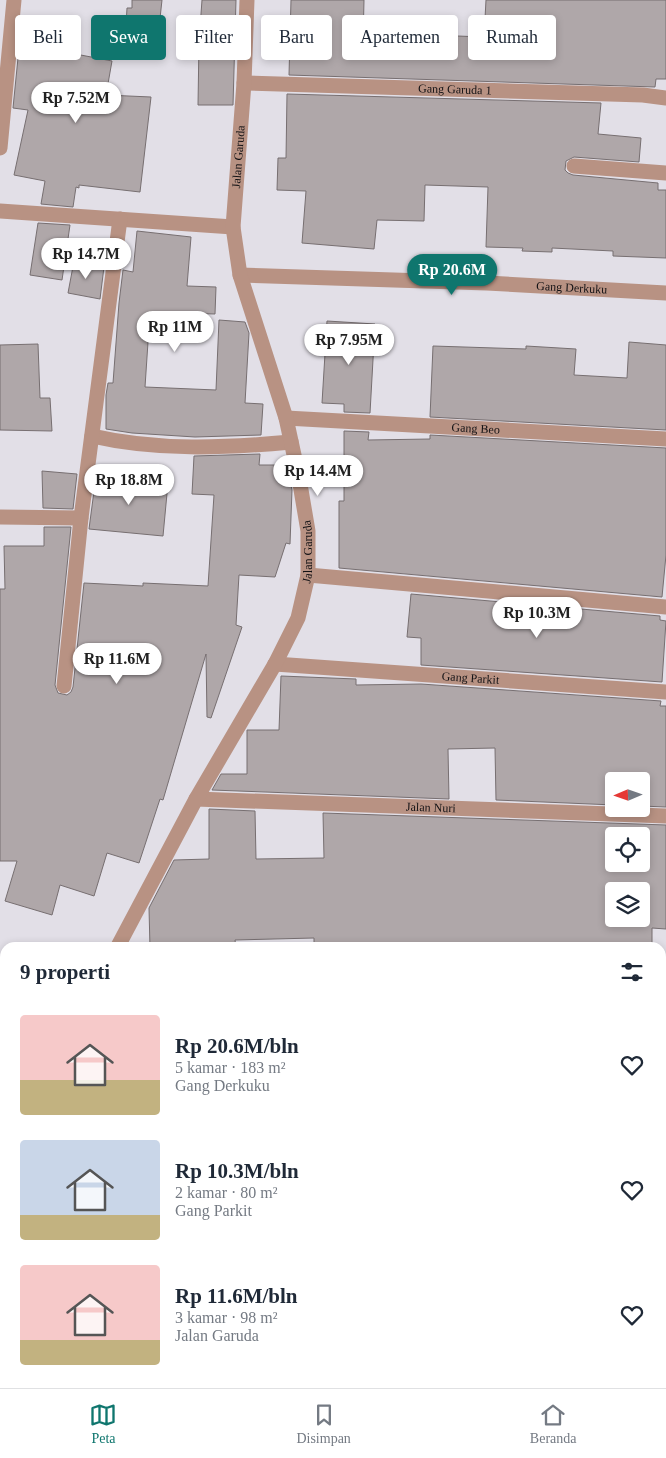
<!DOCTYPE html>
<html lang="id">
<meta charset="utf-8">
<style>
body{margin:0;font-family:"Times New Roman",serif;background:#f2f2f3;color:#1f2937;height:100vh;display:flex;flex-direction:column;font-size:19px;white-space:nowrap}
*{box-sizing:border-box;margin:0}
p{font-size:16px;color:#747a83}
.icon{flex:none;width:28px;height:28px;fill:none;stroke:currentColor;stroke-width:2;stroke-linecap:round;stroke-linejoin:round}
.map{position:relative;flex:1;overflow:hidden}
.side{position:absolute;left:0px;top:942px;width:666px;height:446px;display:flex;flex-direction:column;background:#fff;border-radius:15px 15px 0 0;box-shadow:0 2px 8px #0003}
.side>*{flex:none}
.guide{position:absolute;left:15px;top:15px;width:636px;height:45px;display:flex;gap:10px}
.needle{width:32px;rotate:268deg}
.fabs{position:absolute;left:605px;top:772px;display:grid;gap:10px}
.fabs a{display:grid;place-items:center;width:45px;height:45px;border-radius:5px;background:#fff;box-shadow:0 2px 8px #0003;font-size:25px}
.price{position:absolute;translate:-50% -42px;padding:0 11px;border-radius:18px;background:#fff;color:#222;font-size:16px;line-height:32px;filter:drop-shadow(0 1px 2px #0008)}
.price::after{content:'';position:absolute;left:50%;top:30px;width:15px;height:11px;margin-left:-8px;background:inherit;clip-path:polygon(0 0,100% 0,50% 100%)}
.price.active{background:#0f766e;color:#fff}
ul{padding:0;list-style:none}
li{display:flex;align-items:center;gap:15px;height:125px;padding:0 20px}
li span{display:grid;place-items:center;flex:none;width:140px;height:100px;border-radius:5px;color:#555}
li>.icon{margin-inline-start:auto}
span .icon{width:60px;height:60px;fill:#fffc;stroke-width:1}
li b{font-size:21px}
h2{display:flex;justify-content:space-between;align-items:center;height:60px;padding:0 20px;font-size:21px}
.pill{padding:0 18px;border-radius:5px;background:#fff;box-shadow:0 2px 8px #0003;font-size:18px;line-height:45px}
.pill.active{background:#0f766e;color:#fff}
.dock{display:flex;justify-content:space-around;align-items:center;height:70px;border-top:1px solid #e0e1e3;background:#fff;font-size:14px;color:#747a83}
.dock a{display:grid;justify-items:center;gap:2px}
.dock .active{color:#0f766e}
.map>svg:first-child{display:block}
.green{fill:#b8c5ac}
.building{fill:#afa7a9;stroke:#776f71;fill-rule:evenodd}
.lines{fill:none;stroke-linecap:round;stroke-linejoin:round}
.street{stroke:#b89283;stroke-width:15}
.labels{text-anchor:middle;dominant-baseline:central;stroke-width:4;stroke-linejoin:round;paint-order:stroke}
.street-label{font-size:12px;fill:#121114;stroke:#e2dfe7}
</style>
<div class="map">
<svg width="666" height="1388" viewBox="0 0 666 1388">
<rect width="100%" height="100%" fill="#e2dfe7"/>
<path class="green" d="M661,1016h5v372h-573v-4h568z"/>
<path class="building" d="M132,0h30l-5,46 -32,-3 2,-35h5z
M202,0h34l-3,105h-35l1,-63z
M291,0h73l-1,43 94,-1v-6l27,1 2,-37h180v79h-10l-1,8 -366,-12z
M20,38l46,8 -1,6 47,9 -6,34 45,2 -11,95 -61,-7v3l-3,-1 -3,20 -32,-3 4,-23 -31,-6 14,-65 -15,-2z
M287,94l314,9 -3,31 43,4 -2,24 -65,-5 -8,4 -1,9 3,3 5,2 85,8v7h8v68l-53,-2v-5l-61,-3v4l-30,-1 1,-3 -37,-1 2,-60 -63,-2 -1,36 -47,-1 -3,29 -72,-6 4,-52 -29,-1 1,-32h8z
M38,223l32,2 -8,55 -32,-5z
M137,231l54,6 -4,49 29,1 -1,27 -65,-2 -5,75 71,3 3,-70 26,2 4,11 -4,70 18,1 -2,31 -66,2 -63,-4 -26,-4v-34l2,-12h5l6,-80 4,-33 10,2z
M74,261l30,6 -4,32 -32,-6z
M327,321l48,3 -5,89 -26,-1v-8l-22,-1z
M629,342l37,3v85l-236,-13 3,-71 93,3v-3l50,3 -2,26 53,3z
M38,344l2,54h10l2,33 -52,-1v-85z
M344,431l25,1 -1,8 62,-1v-4l236,13v107l-4,42 -323,-29v-67h5z
M260,454l-1,11h28l5,25 -2,54 -4,-1 -11,34 -36,-2 -3,50 6,2 -31,91 -4,-1 -1,-63 -43,146 -3,-1 -21,64 -32,-10 -13,43 -34,-11 -8,30 -47,-14 12,-40h-17v-272h5l-1,-43h40v-19h27l-16,158 3,8 9,2 4,-3 2,-5 11,-104 59,3v-3l65,3 6,-91 -22,-1 2,-38z
M42,471l35,3 -4,35 -30,-1z
M96,476l72,7 -5,53 -74,-7z
M411,594l249,22v4l6,1 -4,61 -241,-17v-27l-14,-1z
M281,676l75,3v6l65,-1 240,17 -1,5h6v101l-25,-1v-25h-27v24l-118,-5 -1,-52 -47,1 1,50 -237,-9 9,-16h26v-44h32z
M209,809l46,2 1,48 68,-1 -1,-45 343,12v104l-14,-1v20h-338v-10l-79,2 1,8h-86l-1,-40 25,-48 35,-1zM614,836h27v28h-27zM614,891h27v28h-27z"/>
<g class="lines">
<g class="street">
<path id="s1" d="M244,83l399,12 23,3"/>
<path d="M0,148l14,-148"/>
<path d="M574,166l92,7"/>
<path d="M0,211l233,16"/>
<path id="s2" d="M240,275l247,8 179,10"/>
<path id="s3" d="M286,418l380,21"/>
<path d="M92,436c65,15 133,12 199,6"/>
<path d="M0,517l81,1"/>
<path d="M308,575l358,32"/>
<path id="s4" d="M275,664l391,28"/>
<path d="M64,686l17,-168 39,-299"/>
<path id="s5" d="M196,799l470,17"/>
<path id="s6" d="M117,948l79,-149 79,-135 23,-46 10,-43v-44l-9,-53 -13,-60 -46,-143 -7,-48 11,-144 3,-83"/>
<path d="M0,974h5"/>
<path d="M661,1012h5"/>
<path d="M0,1302h5"/>
<path d="M661,1317h5"/>
<path d="M577,1384v4"/>
<path d="M389,1388v-4"/>
</g>
</g>
<g class="labels">
<g class="street-label">
<text stroke="none"><textPath href="#s1" startOffset="211">Gang Garuda 1</textPath></text>
<text stroke="none"><textPath href="#s6" startOffset="849">Jalan Garuda</textPath></text>
<text stroke="none"><textPath href="#s2" startOffset="332">Gang Derkuku</textPath></text>
<text stroke="none"><textPath href="#s3" startOffset="190">Gang Beo</textPath></text>
<text stroke="none"><textPath href="#s6" startOffset="444">Jalan Garuda</textPath></text>
<text stroke="none"><textPath href="#s4" startOffset="196">Gang Parkit</textPath></text>
<text stroke="none"><textPath href="#s5" startOffset="235">Jalan Nuri</textPath></text>
</g>
</g>
</svg>
<div class="fabs">
<a><svg class="needle" viewBox="-14 -14 28 28"><path d="M0-13l5 13h-10z" fill="#e53935"/><path d="M0 13l5-13h-10z" fill="#747a83"/></svg></a>
<a><svg class="icon" aria-label="locate" viewBox="0 0 24 24"><circle cx="12" cy="12" r="6"/><path d="M12 2v4M12 18v4M2 12h4M18 12h4"/></svg></a>
<a><svg class="icon" aria-label="layers" viewBox="0 0 24 24"><path d="M12 4l9 5-9 5-9-5zM3 14l9 5 9-5"/></svg></a>
</div>
<b class="price" style="left:76px;top:124px">Rp 7.52M</b>
<b class="price" style="left:86px;top:280px">Rp 14.7M</b>
<b class="price active" style="left:452px;top:296px">Rp 20.6M</b>
<b class="price" style="left:175px;top:353px">Rp 11M</b>
<b class="price" style="left:349px;top:366px">Rp 7.95M</b>
<b class="price" style="left:318px;top:497px">Rp 14.4M</b>
<b class="price" style="left:129px;top:506px">Rp 18.8M</b>
<b class="price" style="left:537px;top:639px">Rp 10.3M</b>
<b class="price" style="left:117px;top:685px">Rp 11.6M</b>
<div class="guide">
<a class="pill">Beli</a>
<a class="pill active">Sewa</a>
<a class="pill">Filter</a>
<a class="pill">Baru</a>
<a class="pill">Apartemen</a>
<a class="pill">Rumah</a>
</div>
<section class="side">
<h2>9 properti<svg class="icon" aria-label="filters" viewBox="0 0 24 24"><path d="M4 7h16M4 17h16"/><circle cx="9" cy="7" r="2"/><circle cx="15" cy="17" r="2"/></svg></h2>
<ul>
<li><span style="background:linear-gradient(#f6c9c9 65%,#c2b280 0)"><svg class="icon" aria-label="home" viewBox="0 0 24 24"><path d="M3 11l9-7 9 7M6 9v11h12V9"/></svg></span><div><b>Rp 20.6M/bln</b><p>5 kamar · 183 m²</p><p>Gang Derkuku</p></div><svg class="icon" aria-label="heart" viewBox="0 0 24 24"><path d="M12 20l-8-8c-3-5 5-10 8-4 3-6 11-1 8 4z"/></svg></li>
<li><span style="background:linear-gradient(#c9d6e8 75%,#c2b280 0)"><svg class="icon" aria-label="home" viewBox="0 0 24 24"><path d="M3 11l9-7 9 7M6 9v11h12V9"/></svg></span><div><b>Rp 10.3M/bln</b><p>2 kamar · 80 m²</p><p>Gang Parkit</p></div><svg class="icon" aria-label="heart" viewBox="0 0 24 24"><path d="M12 20l-8-8c-3-5 5-10 8-4 3-6 11-1 8 4z"/></svg></li>
<li><span style="background:linear-gradient(#f6c9c9 75%,#c2b280 0)"><svg class="icon" aria-label="home" viewBox="0 0 24 24"><path d="M3 11l9-7 9 7M6 9v11h12V9"/></svg></span><div><b>Rp 11.6M/bln</b><p>3 kamar · 98 m²</p><p>Jalan Garuda</p></div><svg class="icon" aria-label="heart" viewBox="0 0 24 24"><path d="M12 20l-8-8c-3-5 5-10 8-4 3-6 11-1 8 4z"/></svg></li>
</ul>
</section>
</div>
<nav class="dock">
<a class="active"><svg class="icon" aria-label="map" viewBox="0 0 24 24"><path d="M3 6l6-2 6 2 6-2v14l-6 2-6-2-6 2zM9 4v14M15 6v14"/></svg>Peta</a>
<a><svg class="icon" aria-label="saved" viewBox="0 0 24 24"><path d="M7 4h10v16l-5-4-5 4z"/></svg>Disimpan</a>
<a><svg class="icon" aria-label="home" viewBox="0 0 24 24"><path d="M3 11l9-7 9 7M6 9v11h12V9"/></svg>Beranda</a>
</nav>
